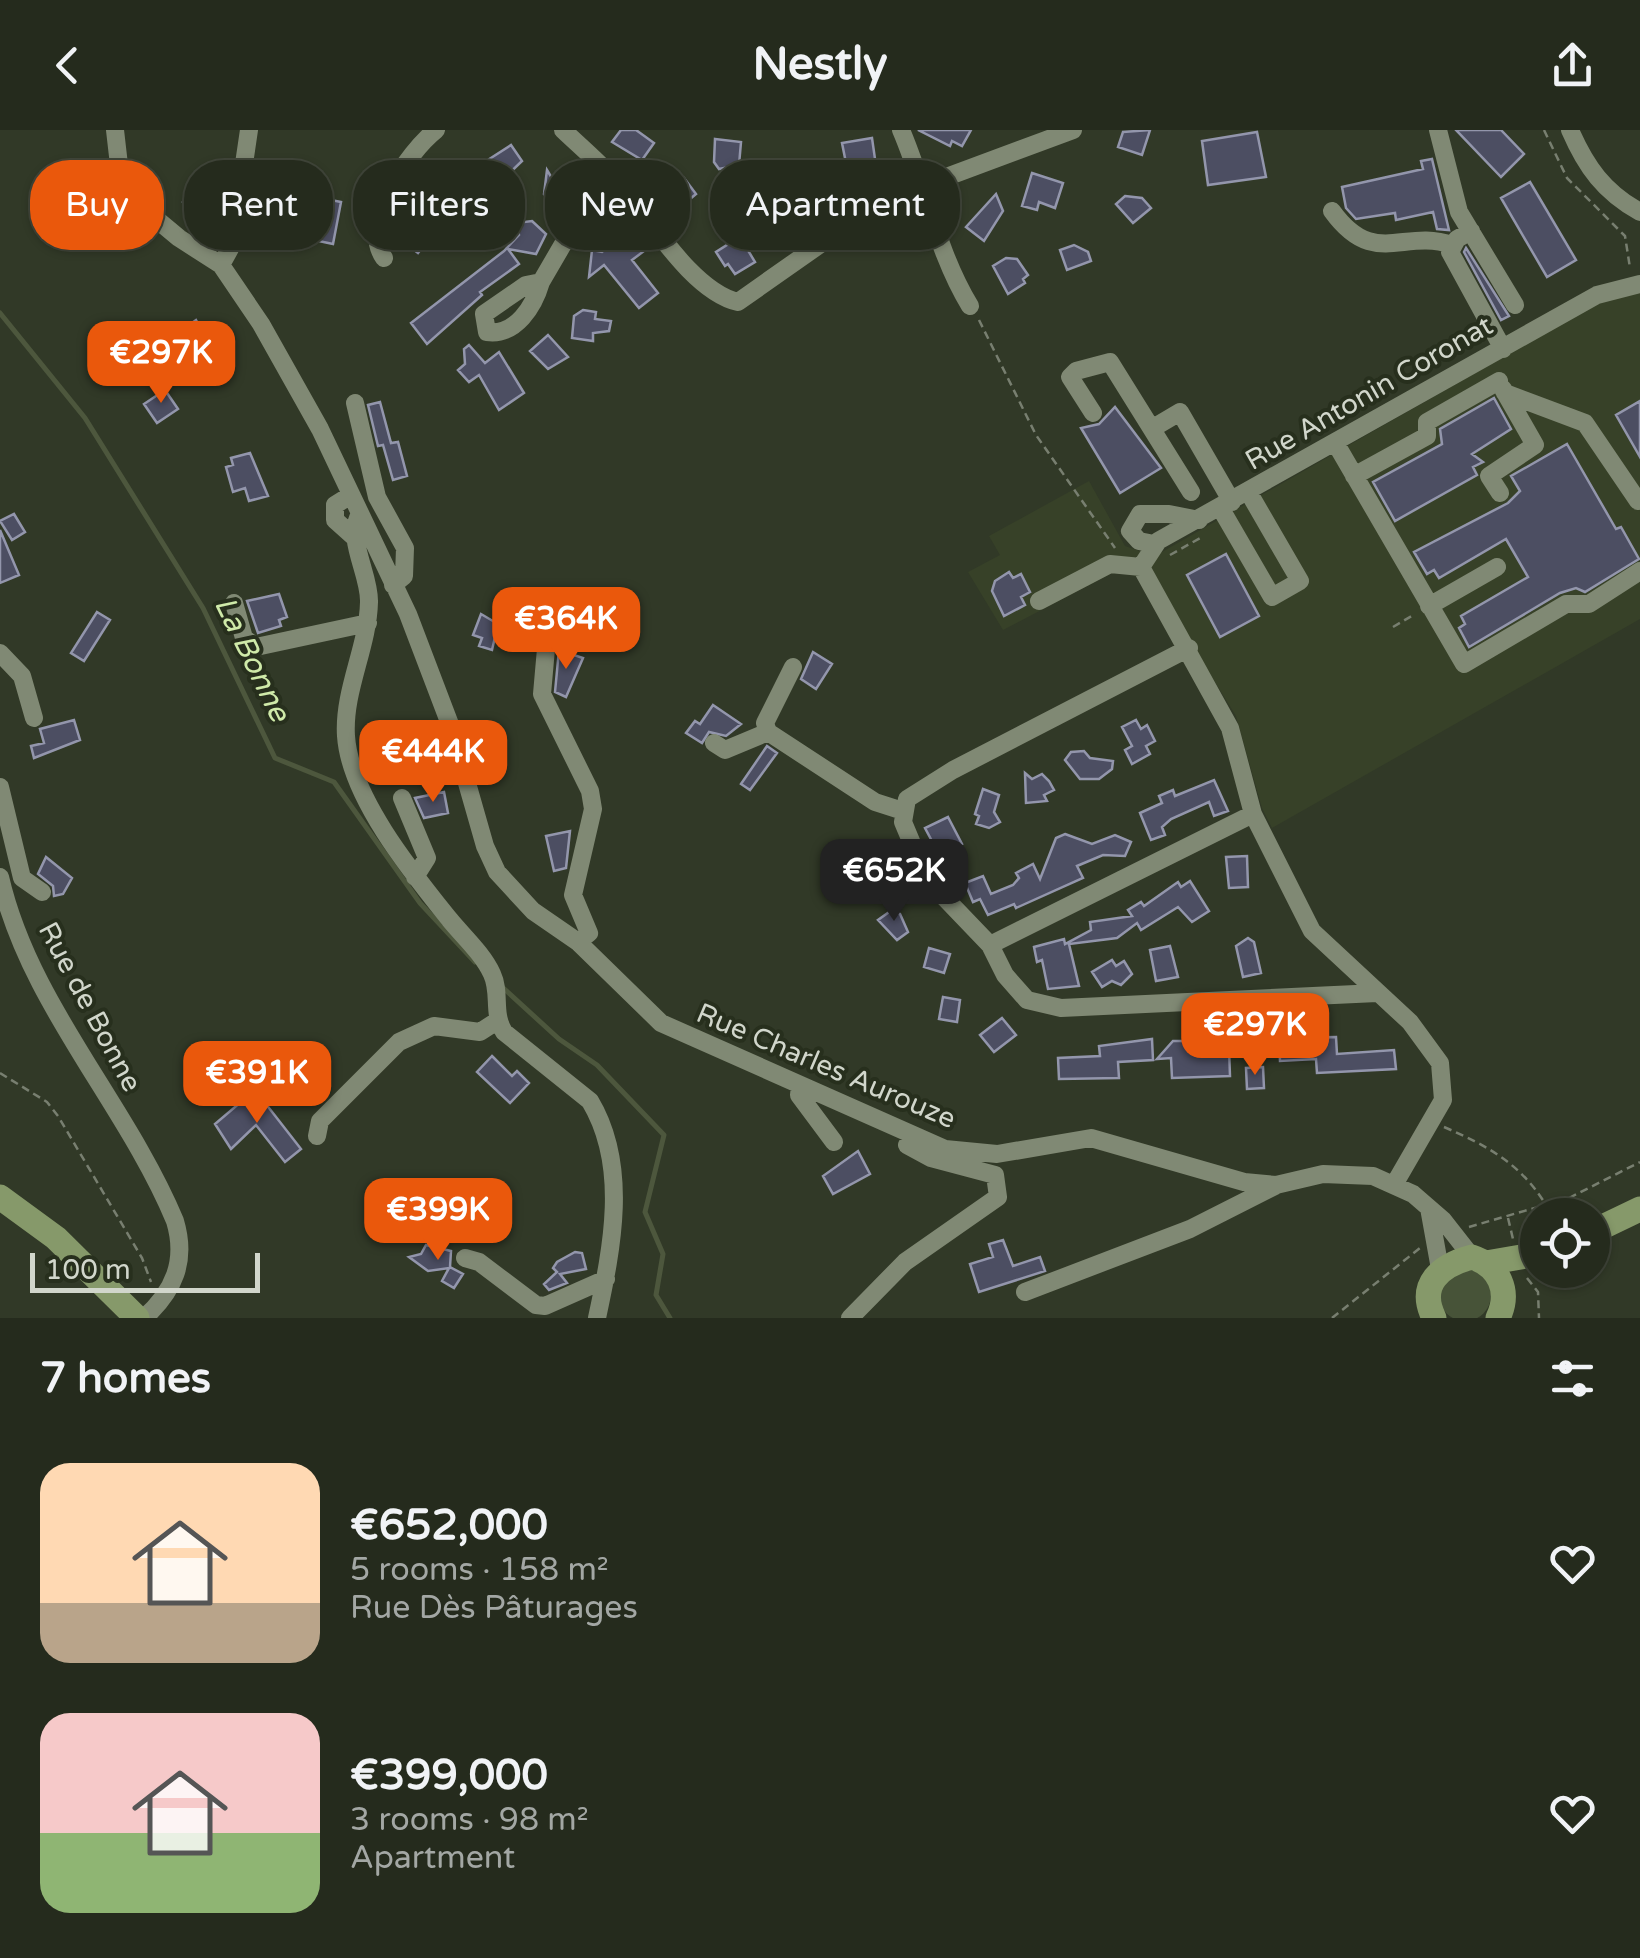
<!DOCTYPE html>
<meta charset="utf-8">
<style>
body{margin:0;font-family:"Varela Round",sans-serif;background:#31372a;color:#f1f3f6;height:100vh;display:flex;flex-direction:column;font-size:38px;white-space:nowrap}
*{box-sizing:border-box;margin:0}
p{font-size:32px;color:#a3a7a4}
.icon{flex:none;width:55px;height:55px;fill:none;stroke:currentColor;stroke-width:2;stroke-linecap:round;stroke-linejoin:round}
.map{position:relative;height:1188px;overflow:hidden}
.panel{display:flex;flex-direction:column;background:#252b1d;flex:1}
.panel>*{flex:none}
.banner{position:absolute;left:30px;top:30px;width:1000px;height:90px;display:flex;gap:20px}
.fabs{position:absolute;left:1520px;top:1068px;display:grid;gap:20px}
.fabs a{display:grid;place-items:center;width:90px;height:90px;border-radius:50%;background:#252b1d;box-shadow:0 2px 8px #0004,0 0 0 2px #42473b;font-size:50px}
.scale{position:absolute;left:30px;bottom:25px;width:230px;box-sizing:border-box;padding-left:10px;border:5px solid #d1d6cb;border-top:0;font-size:28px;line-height:35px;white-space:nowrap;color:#d1d6cb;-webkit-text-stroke:8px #272f1d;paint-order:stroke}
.price{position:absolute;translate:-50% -85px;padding:0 22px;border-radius:20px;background:#ea580c;color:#fff;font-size:32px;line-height:65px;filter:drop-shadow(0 2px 5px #0008)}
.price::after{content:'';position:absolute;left:50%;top:60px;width:30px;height:22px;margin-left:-15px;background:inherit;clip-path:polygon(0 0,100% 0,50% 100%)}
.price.on{background:#222;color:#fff}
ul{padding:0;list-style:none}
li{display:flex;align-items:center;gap:30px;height:250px;padding:0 40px}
li span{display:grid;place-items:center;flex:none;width:280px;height:200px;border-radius:30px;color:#555}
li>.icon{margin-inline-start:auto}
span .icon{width:120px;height:120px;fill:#fffc;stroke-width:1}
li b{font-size:42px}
h2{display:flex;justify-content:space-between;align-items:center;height:120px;padding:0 40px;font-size:42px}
.pill{padding:0 35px;border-radius:40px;background:#252b1d;box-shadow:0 2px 8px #0004,0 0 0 2px #42473b;font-size:35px;line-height:90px}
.pill.on{background:#ea580c;color:#fff}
header{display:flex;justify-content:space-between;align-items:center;height:130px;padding:0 40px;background:#252b1d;font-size:45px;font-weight:700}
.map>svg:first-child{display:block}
.built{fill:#374128}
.green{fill:#475338}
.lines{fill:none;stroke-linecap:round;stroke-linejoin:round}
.stream{stroke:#4d573d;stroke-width:5}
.building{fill:#4c4e62;stroke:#9396ac;stroke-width:2.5}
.path{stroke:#787f70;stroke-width:2.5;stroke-dasharray:8 5;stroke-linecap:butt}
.minor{stroke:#808974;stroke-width:18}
.major{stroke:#86996a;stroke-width:25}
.labels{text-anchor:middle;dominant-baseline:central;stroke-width:8;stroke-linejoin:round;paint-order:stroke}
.street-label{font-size:28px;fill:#d1d6cb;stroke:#272f1d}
.water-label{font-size:30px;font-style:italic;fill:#cfeaa9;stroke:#272f1d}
</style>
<header><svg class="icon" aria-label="back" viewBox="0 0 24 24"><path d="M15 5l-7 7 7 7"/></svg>Nestly<svg class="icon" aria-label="share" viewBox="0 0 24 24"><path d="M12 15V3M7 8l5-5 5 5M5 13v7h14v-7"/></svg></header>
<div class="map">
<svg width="1640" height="1188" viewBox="0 0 1640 1188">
<rect width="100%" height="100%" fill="#313927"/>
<path class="built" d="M1636,161l4,2v326l-368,209 -10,-20 -26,-92 -84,-135 -34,-11 -115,60 -35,-58 32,-17 -11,-19 100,-55 36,65 30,10 446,-255z"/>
<path class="green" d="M1439 1165a26 26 0 1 1 52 0a26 26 0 1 1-52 0Z"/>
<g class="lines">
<path class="stream" d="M0,183l85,105 118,190 72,150 59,24 86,121 55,59
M501,856l58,53 38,26 67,70 -19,77 18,42 -7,41 14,23"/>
</g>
<path class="building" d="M621,0h15l18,13 -12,17 -30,-18z
M918,0h53l-9,16 -10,-5 -2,5z
M1150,0l-8,25 -24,-8 5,-15z
M1456,0h45l23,24 -23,23z
M1257,2l9,45 -58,8 -6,-44z
M872,8l3,21 9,9 -12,10 -15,-17 -11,2 -4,-20z
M715,9l26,3 -2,23 -20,4 -5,-7z
M511,15l11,16 -26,25 -16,-21z
M1432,29l17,71 -12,-1 -4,-17 -37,8 -1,-7 -39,6 -10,-11 -4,-21 81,-18 -2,-8z
M547,40l9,15 16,-10 -5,22 -13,9 -10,-12z
M1032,43l31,10 -8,25 -16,-6 -2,8 -15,-4z
M821,44l20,23 -13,14 -18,-11v-15z
M684,48l12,16 -25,21 -12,-15z
M1530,52l46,78 -29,17 -46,-79z
M200,54l4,6 15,2 -1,14 -23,12 -12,-16z
M996,64l7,17 -19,30 -18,-14z
M311,66l30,6 -8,42 -24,-5z
M1125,66l17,2 9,10 -18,15 -17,-19z
M782,80l10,15 -10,6 3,6 -13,8 -4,-6 -19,13 6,10 -20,12 -7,-10 -3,2 -9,-14z
M426,86l13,10 -21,27 -22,-17 10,-13 9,7z
M532,91l14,13 -10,20 -28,-5 11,15 -39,28 2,3 -55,49 -16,-21 93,-72 15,-16 -3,-12z
M635,94l13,24 -16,12 26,33 -19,15 -35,-43 -15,12 3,-27 10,2z
M1074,115l14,7 3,9 -24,9 -7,-20z
M1466,118l43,68 -8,4 -37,-68z
M1006,128l11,1 11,16 -5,4 2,4 -17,11 -15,-28z
M583,180l13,2 -1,7 16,2 -2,10 -16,2v8l-21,-3 2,-22z
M196,190l15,27 -21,14 -18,-24z
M548,205l20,22 -20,12 -18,-18z
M469,215l16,18 14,-11 25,41 -25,17 -20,-35 -10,7 -11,-12 7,-6 -1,-15z
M165,260l13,19 -21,14 -13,-19z
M1494,268l17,31 -39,25 11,8 -10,5 4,8 -82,46 -22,-39 69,-38 -2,-15z
M1640,271v56l-24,-42z
M380,272l11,41 7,-1 9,34 -14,4 -10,-35 -5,1 -10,-41z
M1115,277l46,61 -41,25 -39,-65 18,-4z
M1567,314l49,85 5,-2 18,32 -54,33 -9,-4 -16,5 -91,54 -10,-19 6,-4 -4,-8 67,-39 -22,-38 -67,39 -5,-8 -7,4 -13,-22 94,-49 12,-12 -9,-15z
M250,323l18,43 -19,5 -4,-13 -12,4 -7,-25 7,-2 -2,-7z
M14,384l11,18 -13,8 -12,-19z
M0,400l19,45 -19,8z
M1226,424l33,62 -39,21 -33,-62z
M1009,442l4,6 8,-4 9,18 -9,5 4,8 -21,11 -12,-25 3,-10z
M279,464l8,23 -8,3 2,6 -23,7 -11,-32z
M97,482l13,8 -26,41 -13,-8z
M481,484l17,10 -6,26 -13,-4 3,-8 -9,-3z
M559,520l24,8 -17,39 -11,-5z
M813,522l19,12 -16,25 -15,-10z
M713,575l28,19 -15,12 -17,-4 -7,11 -16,-10 9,-12 5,3z
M74,590l6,20 -46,18 -3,-12 13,-3 -4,-14z
M1136,590l5,9 6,-4 8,16 -9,5 4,8 -18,10 -7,-14 7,-4 -10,-19z
M422,607l5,17 -27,7 -5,-17z
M767,616l10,7 -27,37 -9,-6z
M1084,621l6,7 23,3 -1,8 -13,10h-19l-15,-19 6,-8z
M1025,643l7,6 10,-5 7,7 5,9 -10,5 3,6 -21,2z
M1214,650l14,31 -14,5 -5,-14 -38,17 -9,8 3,8 -14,5 -11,-27 22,-10 -3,-7 14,-6 2,6z
M983,659l16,6 -5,17 6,10 -11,6 -13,-4 3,-8 -4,-2z
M444,662l4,21 -24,5 -9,-20z
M948,687l14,27 -22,12 -15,-28z
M570,701l-4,37 -12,3 -8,-35z
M1065,704l27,10 23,-9 16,7 -6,14 -22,-1 -26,11 6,12 -67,30 -2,-4 -26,11 -8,-16 -7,3 -8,-19 18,-7 8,18 22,-9 6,-7 -3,-5 17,-9 7,15 16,-41z
M1247,726l1,31 -19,1 -3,-31z
M46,727l26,21 -9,16 -9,2 -1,-10 -15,-12z
M1190,751l19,30 -17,11 -14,-15 -37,23 -4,-7 -20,15 -48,6 10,42 -31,3 -6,-29 -5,2 -3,-15 30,-8 1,5 26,-14 -1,-8 42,-6 -4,-6 13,-8 3,4 34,-24 3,5z
M892,780l8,4 8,18 -11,8 -19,-20z
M1248,808l6,4 7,31 -18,4 -7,-31z
M1170,816l8,31 -22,4 -6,-31z
M929,818l21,6 -6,19 -20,-6z
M1112,830l4,6 8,-5 8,13 -11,11 -9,-4 -10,6 -10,-15z
M943,867l17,3 -3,22 -18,-3z
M1002,888l14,17 -22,17 -14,-17z
M1336,907l1,17 57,-4 2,19 -79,4 -1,-14 -36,2 -1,-23z
M1152,909l1,21 -35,2 1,16 -60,1 -1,-21 42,-2 -1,-10z
M1173,911h16l1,9 39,-2 1,28 -58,2 -1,-20 -14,1z
M492,926l20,20 5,-5 12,12 -19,20 -33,-31z
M1263,937l1,21 -17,1 -1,-21z
M255,960l46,59 -16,13 -29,-37 -25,24 -16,-25z
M858,1021l12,23 -37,20 -10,-18z
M1003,1110l10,26 27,-9 5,14 -66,21 -9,-28 23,-7 -4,-13z
M426,1115l25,6 -1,16 13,7 -9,14 -12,-7 7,-13 -21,3 -19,-14 12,-3z
M575,1122l7,1 4,16 -26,5 7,9 -18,7 -5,-6 13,-12 -4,-4 4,-6z"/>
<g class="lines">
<path class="path" d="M1544,0l23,48 58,58 5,32
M979,190l57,115 79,113
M1170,425l32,-18
M1393,497l22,-13
M0,943l47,29 11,14 84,142 9,24
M1444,997c44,19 77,37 102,78
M1508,1088l5,21
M1469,1097l100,-29 71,-36
M1527,1148l11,14 1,26
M1332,1188l88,-70"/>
<path class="minor" d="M115,0l4,35 14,27 16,21 30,25 42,27 40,59 59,105 88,185 43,113 34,119 12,26 36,39 45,31 83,81 284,126 52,5 94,-16 153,44 32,3 47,-11 50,2 40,18 30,26 29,37
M563,0c21,20 45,40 63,62 27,32 68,100 112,110l182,-128
M901,0c25,58 36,122 69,176
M1438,0l21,82 56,93
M1570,0c16,37 34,62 70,82
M925,55l148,-55
M1332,81c42,58 71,17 120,34
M1471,101l-14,8 -7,13 53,97
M384,128c-25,-35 24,-106 52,-128
M221,135l11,-20 17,-115
M541,152c-7,24 -25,54 -54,50l-3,-18 42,-29 15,-3 64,-110
M1505,263l80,30 53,78
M355,273l22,94 28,51 -1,28 -11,9
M1093,283l-23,-36 6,-6 34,-9 81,130
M1153,298l27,-16 52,90
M1336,314l128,220 102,-60h23l51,-33
M1354,346l73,-40v-14l72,-41
M1500,363l-11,-17 46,-31 -32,-56
M351,365l-16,10v15l19,17
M1221,379l51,88 28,-16 -51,-88
M360,384c-15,24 10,60 9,88 -1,45 -26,89 -23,134 4,61 67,138 104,184 13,16 33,34 42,54 9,19 0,39 12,58l86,69c39,65 22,147 7,217
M1154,414l-15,-3 -9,-10 10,-17h29l30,6
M1039,471l71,-37 31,3
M234,473l10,35 12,9 112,-24
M1429,476l68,-39
M548,496l-6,68 48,97 3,18 -20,86 16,38 -11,9
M1189,518l-236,122 -46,29 -4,23 18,43 23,32 46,48 15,30 22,25 34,8 316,-15
M0,523l22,23 12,42
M793,537l-28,56 3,9 107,70 28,9
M714,613l11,7 43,-18
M0,657l22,91 20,14
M402,668l25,60 -12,19
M0,747c29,127 126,226 175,344 12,40 -1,70 -31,97
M990,815l263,-131
M800,956l-1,9 35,47
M317,1006l3,-15 79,-79 35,-16 46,6 17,-11
M1395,1053l48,-83 -3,-37 -30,-41 -98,-91 -59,-117 -23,-86 -89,-161 17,-26 439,-246 43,-11
M1429,1078l11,61
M465,1128l14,4 57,43 9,1 61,-27
M1025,1162l165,-63 85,-43
M850,1188l55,-56 93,-65 -3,-22 -64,-17 -24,-13"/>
<path class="major" d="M0,1067l56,41 81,80
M1592,1102l48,-23
M1486,1133l52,-9
M1434,1188c-17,-34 7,-53 38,-61 27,9 39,34 26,61"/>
</g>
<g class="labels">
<g class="street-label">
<text transform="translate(1369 263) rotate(-30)">Rue Antonin Coronat</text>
<text transform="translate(90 877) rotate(62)">Rue de Bonne</text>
<text transform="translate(826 936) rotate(23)">Rue Charles Aurouze</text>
</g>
<g class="water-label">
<text transform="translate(252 529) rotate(64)">La Bonne</text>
</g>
</g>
</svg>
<div class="fabs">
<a><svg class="icon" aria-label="locate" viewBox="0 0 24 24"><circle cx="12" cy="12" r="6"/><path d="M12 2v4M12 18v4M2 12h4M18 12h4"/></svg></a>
</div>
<div class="scale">100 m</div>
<b class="price" style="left:161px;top:276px">€297K</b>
<b class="price" style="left:566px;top:542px">€364K</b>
<b class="price" style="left:433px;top:675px">€444K</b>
<b class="price on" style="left:894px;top:794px">€652K</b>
<b class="price" style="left:1255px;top:948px">€297K</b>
<b class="price" style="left:257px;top:996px">€391K</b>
<b class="price" style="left:438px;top:1133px">€399K</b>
<div class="banner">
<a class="pill on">Buy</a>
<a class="pill">Rent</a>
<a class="pill">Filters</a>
<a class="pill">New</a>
<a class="pill">Apartment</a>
</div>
</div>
<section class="panel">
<h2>7 homes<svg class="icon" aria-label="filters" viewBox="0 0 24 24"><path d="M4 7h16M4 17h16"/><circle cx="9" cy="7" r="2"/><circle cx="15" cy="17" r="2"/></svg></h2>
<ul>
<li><span style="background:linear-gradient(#ffd9b3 70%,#b9a48a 0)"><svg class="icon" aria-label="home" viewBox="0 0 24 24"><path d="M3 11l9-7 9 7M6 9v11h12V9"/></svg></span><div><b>€652,000</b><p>5 rooms · 158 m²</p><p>Rue Dès Pâturages</p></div><svg class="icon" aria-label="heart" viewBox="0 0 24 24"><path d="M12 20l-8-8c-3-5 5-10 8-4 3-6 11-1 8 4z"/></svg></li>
<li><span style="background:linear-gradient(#f6c9c9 60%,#8fb573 0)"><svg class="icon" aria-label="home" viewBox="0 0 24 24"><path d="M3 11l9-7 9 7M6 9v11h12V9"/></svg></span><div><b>€399,000</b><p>3 rooms · 98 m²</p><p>Apartment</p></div><svg class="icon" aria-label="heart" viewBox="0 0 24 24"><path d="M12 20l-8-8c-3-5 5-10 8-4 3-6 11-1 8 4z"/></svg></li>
</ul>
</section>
